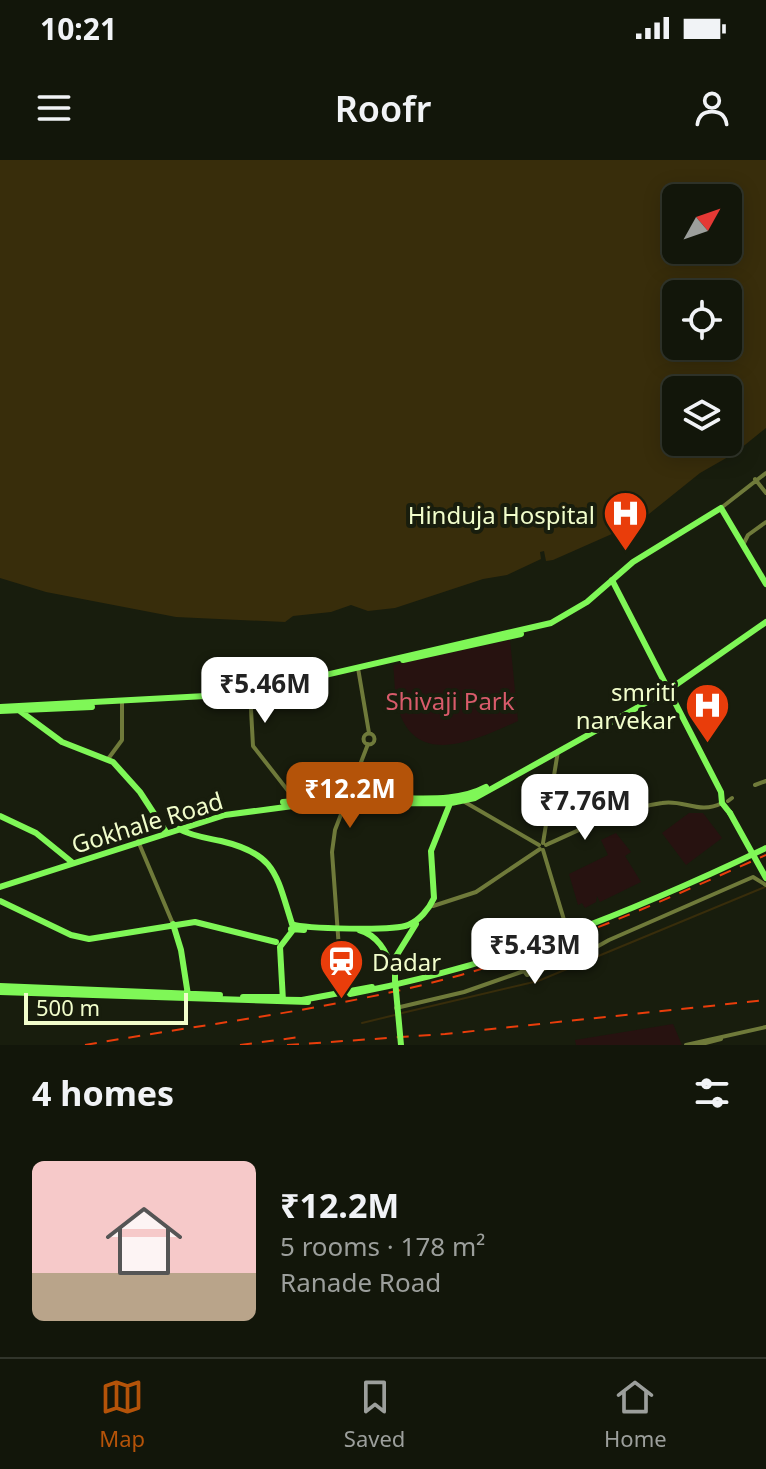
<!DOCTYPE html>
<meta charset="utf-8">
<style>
body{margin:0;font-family:"Noto Sans",sans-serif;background:#1f2318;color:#f1f3f6;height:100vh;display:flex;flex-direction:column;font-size:30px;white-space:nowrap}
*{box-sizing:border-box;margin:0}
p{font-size:26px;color:#9c9f9c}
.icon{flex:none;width:44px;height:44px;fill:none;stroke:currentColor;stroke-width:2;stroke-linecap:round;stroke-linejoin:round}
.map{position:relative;height:885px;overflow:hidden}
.details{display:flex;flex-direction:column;background:#12160a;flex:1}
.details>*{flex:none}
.needle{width:52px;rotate:50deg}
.tools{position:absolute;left:662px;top:24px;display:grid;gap:16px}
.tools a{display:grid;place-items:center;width:80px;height:80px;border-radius:12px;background:#12160a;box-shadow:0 4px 20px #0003,0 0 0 2px #31352b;font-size:40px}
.scale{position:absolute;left:24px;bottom:20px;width:164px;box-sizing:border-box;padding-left:8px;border:4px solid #f1fdcb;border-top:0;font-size:22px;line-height:28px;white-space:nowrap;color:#f1fdcb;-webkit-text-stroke:6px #181d0d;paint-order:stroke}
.price{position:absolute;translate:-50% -68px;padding:0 18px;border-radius:16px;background:#fff;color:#222;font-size:26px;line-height:52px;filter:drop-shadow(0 2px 4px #0008)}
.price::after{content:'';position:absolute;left:50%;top:48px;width:24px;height:18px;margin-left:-12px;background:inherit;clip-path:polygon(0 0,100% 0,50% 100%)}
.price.active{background:#b45309;color:#fff}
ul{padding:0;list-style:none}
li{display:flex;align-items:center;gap:24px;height:200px;padding:0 32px}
li span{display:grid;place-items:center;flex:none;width:224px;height:160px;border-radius:12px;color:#555}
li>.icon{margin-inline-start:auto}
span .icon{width:96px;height:96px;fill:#fffc;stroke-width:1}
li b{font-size:34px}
h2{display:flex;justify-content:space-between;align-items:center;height:96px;padding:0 32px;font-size:34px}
.status{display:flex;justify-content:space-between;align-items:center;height:56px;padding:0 40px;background:#12160a;direction:ltr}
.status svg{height:22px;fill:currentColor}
header{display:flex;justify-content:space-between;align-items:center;height:104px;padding:0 32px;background:#12160a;font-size:36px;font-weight:600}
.dock{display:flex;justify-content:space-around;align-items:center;height:112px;border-top:2px solid #31352b;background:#12160a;font-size:22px;color:#9c9f9c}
.dock a{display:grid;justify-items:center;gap:4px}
.dock .active{color:#b45309}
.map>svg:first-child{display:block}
.green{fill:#271210}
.water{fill:#382d0b;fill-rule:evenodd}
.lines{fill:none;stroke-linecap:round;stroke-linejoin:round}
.stream{stroke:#382d0b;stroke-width:2}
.minor{stroke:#6f7a3a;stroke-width:4}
.major{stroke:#7ff757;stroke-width:6}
.rail{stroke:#e93d0b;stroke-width:2;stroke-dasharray:12 10;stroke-linecap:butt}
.major-bridge{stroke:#7ff757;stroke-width:6}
.labels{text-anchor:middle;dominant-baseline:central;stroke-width:8;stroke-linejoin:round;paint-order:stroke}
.poi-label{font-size:24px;fill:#f1fdcb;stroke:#181d0d;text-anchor:end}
.park-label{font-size:24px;fill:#d85b6b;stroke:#181d0d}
.street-label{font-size:24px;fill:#f1fdcb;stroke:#181d0d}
</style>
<div class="status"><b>10:21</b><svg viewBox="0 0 49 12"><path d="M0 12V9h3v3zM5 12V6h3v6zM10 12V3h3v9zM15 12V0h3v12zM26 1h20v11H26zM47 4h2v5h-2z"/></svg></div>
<header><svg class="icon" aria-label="menu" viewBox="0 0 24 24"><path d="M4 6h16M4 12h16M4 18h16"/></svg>Roofr<svg class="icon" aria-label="person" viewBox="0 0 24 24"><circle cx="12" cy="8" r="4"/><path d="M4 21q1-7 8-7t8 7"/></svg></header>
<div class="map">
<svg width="766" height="885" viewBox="0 0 766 885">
<rect width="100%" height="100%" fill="#181d0d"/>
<path class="green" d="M510,480l8,81c-38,17 -102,50 -120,-13 -4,-13 -3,-29 -5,-43z
M689,653h14l19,25 -36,27 -24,-32z
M616,673l15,19 -6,4 16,26 -41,20 -3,-6 -1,6 -11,6 -3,-5 -4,2 -9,-31 39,-19 -7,-15z
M673,864l9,21h-106l-1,-5z"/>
<path class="water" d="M0,0h766v268l-31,25 -35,20 -61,49 -86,38 -7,1 -2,-10 -4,1 1,7 -34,16 -24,4 -88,29 -27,3 -17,-6 -20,7 -38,4 -8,6 -109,-5 -130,-25 -46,-14zM676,38h52v52h-52zM676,134h52v52h-52zM676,230h52v52h-52z"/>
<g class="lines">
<path class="stream" d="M402,853l136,-32 227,-94
M362,863l33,-8"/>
<path class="minor" d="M755,319l11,14
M721,348l45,-35
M743,385l5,-10 18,-13
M358,508l11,65
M250,531l3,55 43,55
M363.5 579a5.5 5.5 0 1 1 11 0a5.5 5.5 0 1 1-11 0Z
M108,599l14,-19v-38
M755,625l11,-4
M463,641l76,44
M728,641l4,-3
M138,681l35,83
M543,683l15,-92
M546,685c38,-17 74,-36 116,-42 22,-4 37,12 60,0
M543,690l25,83
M433,746l43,-14 64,-43
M342,830l-10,-138 3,-22 33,-86
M396,848l68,-16 60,-21 3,4 55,-20 27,-15 144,-63 13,8
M686,885l80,-18
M698,885l23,-6"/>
<path class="major" d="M612,420l109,212 1,11 8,10
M403,500l118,-26
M267,531l22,-6
M0,547l243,-13 308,-71 36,-21 46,-40 88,-54 45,76
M0,551l92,-4
M20,551l42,31 51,20 27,30 26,40
M391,638c32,0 67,4 95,-11
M283,642l25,-2
M0,656l36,17 37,30
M179,669c12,7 28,9 42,12 55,13 55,33 71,83
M0,727l225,-72 83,-11 143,-1 24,-5 192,-107 99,-69
M0,741l71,34 18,4 106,-17 81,20
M173,764l8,26 7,45
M292,764c12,5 103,7 116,1 11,-4 21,-16 26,-27l-3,-47 20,-50
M291,769l13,1
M359,770c18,5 28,21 32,38
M395,820v-22l21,-34
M0,826l220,9
M0,832l308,10
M350,834c146,-27 282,-82 416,-146
M243,837h36
M283,841l-3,-54 13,-17"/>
<path class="rail" d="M85,885c125,-22 253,-36 376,-70 104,-30 206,-76 305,-120
M240,885l60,-8
M287,885l158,-11 321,-34"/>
<path class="major-bridge" d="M730,653l36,65
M395,820l6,65
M247,839l55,1 70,-13"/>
</g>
<defs>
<symbol id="hospital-pin" viewBox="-11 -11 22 30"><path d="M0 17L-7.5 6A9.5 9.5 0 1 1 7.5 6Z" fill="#e93d0b" stroke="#181d0d"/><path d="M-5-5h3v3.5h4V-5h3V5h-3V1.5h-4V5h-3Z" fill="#fff"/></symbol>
<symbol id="station-pin" viewBox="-11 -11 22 30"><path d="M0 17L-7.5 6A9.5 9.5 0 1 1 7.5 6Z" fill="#e93d0b" stroke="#181d0d"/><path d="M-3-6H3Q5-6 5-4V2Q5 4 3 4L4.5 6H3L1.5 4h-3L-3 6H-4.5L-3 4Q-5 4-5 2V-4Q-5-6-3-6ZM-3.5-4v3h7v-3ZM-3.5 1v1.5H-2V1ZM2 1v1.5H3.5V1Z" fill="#fff"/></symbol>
</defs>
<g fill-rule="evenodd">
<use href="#hospital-pin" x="600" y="328" width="51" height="69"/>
<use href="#hospital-pin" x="682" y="520" width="51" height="69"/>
<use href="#station-pin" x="316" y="776" width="51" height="69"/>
</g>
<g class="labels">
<g class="poi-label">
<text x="595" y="354">Hinduja Hospital</text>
<text x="676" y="531">smriti<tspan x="676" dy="28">narvekar</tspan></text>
<text x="372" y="801" text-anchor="start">Dadar</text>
</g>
<g class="park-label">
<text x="450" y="540">Shivaji Park</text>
</g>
<g class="street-label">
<text transform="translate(147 662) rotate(-17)">Gokhale Road</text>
</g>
</g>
</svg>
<div class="tools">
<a><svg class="needle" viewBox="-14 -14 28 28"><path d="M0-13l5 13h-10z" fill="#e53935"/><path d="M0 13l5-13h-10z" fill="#9c9f9c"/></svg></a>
<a><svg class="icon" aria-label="locate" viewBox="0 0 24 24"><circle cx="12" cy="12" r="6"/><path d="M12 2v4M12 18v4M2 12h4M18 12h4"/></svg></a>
<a><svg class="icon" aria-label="layers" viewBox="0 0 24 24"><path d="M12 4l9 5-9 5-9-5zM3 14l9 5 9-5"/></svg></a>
</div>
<div class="scale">500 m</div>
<b class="price" style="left:265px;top:565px">₹5.46M</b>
<b class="price active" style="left:350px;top:670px">₹12.2M</b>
<b class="price" style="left:585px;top:682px">₹7.76M</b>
<b class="price" style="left:535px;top:826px">₹5.43M</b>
</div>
<section class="details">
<h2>4 homes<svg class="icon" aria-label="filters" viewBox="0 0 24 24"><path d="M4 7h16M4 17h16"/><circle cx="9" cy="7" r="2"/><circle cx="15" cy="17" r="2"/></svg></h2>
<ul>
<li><span style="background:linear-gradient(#f6c9c9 70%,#b9a48a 0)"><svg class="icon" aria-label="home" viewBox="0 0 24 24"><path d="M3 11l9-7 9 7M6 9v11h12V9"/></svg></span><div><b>₹12.2M</b><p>5 rooms · 178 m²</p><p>Ranade Road</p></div></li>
</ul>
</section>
<nav class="dock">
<a class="active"><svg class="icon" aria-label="map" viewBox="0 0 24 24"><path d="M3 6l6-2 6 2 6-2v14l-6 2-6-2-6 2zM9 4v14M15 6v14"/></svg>Map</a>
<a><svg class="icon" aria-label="saved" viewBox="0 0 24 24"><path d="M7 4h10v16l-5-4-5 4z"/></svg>Saved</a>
<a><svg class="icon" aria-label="home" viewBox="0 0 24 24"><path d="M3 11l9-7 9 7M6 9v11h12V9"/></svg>Home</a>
</nav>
